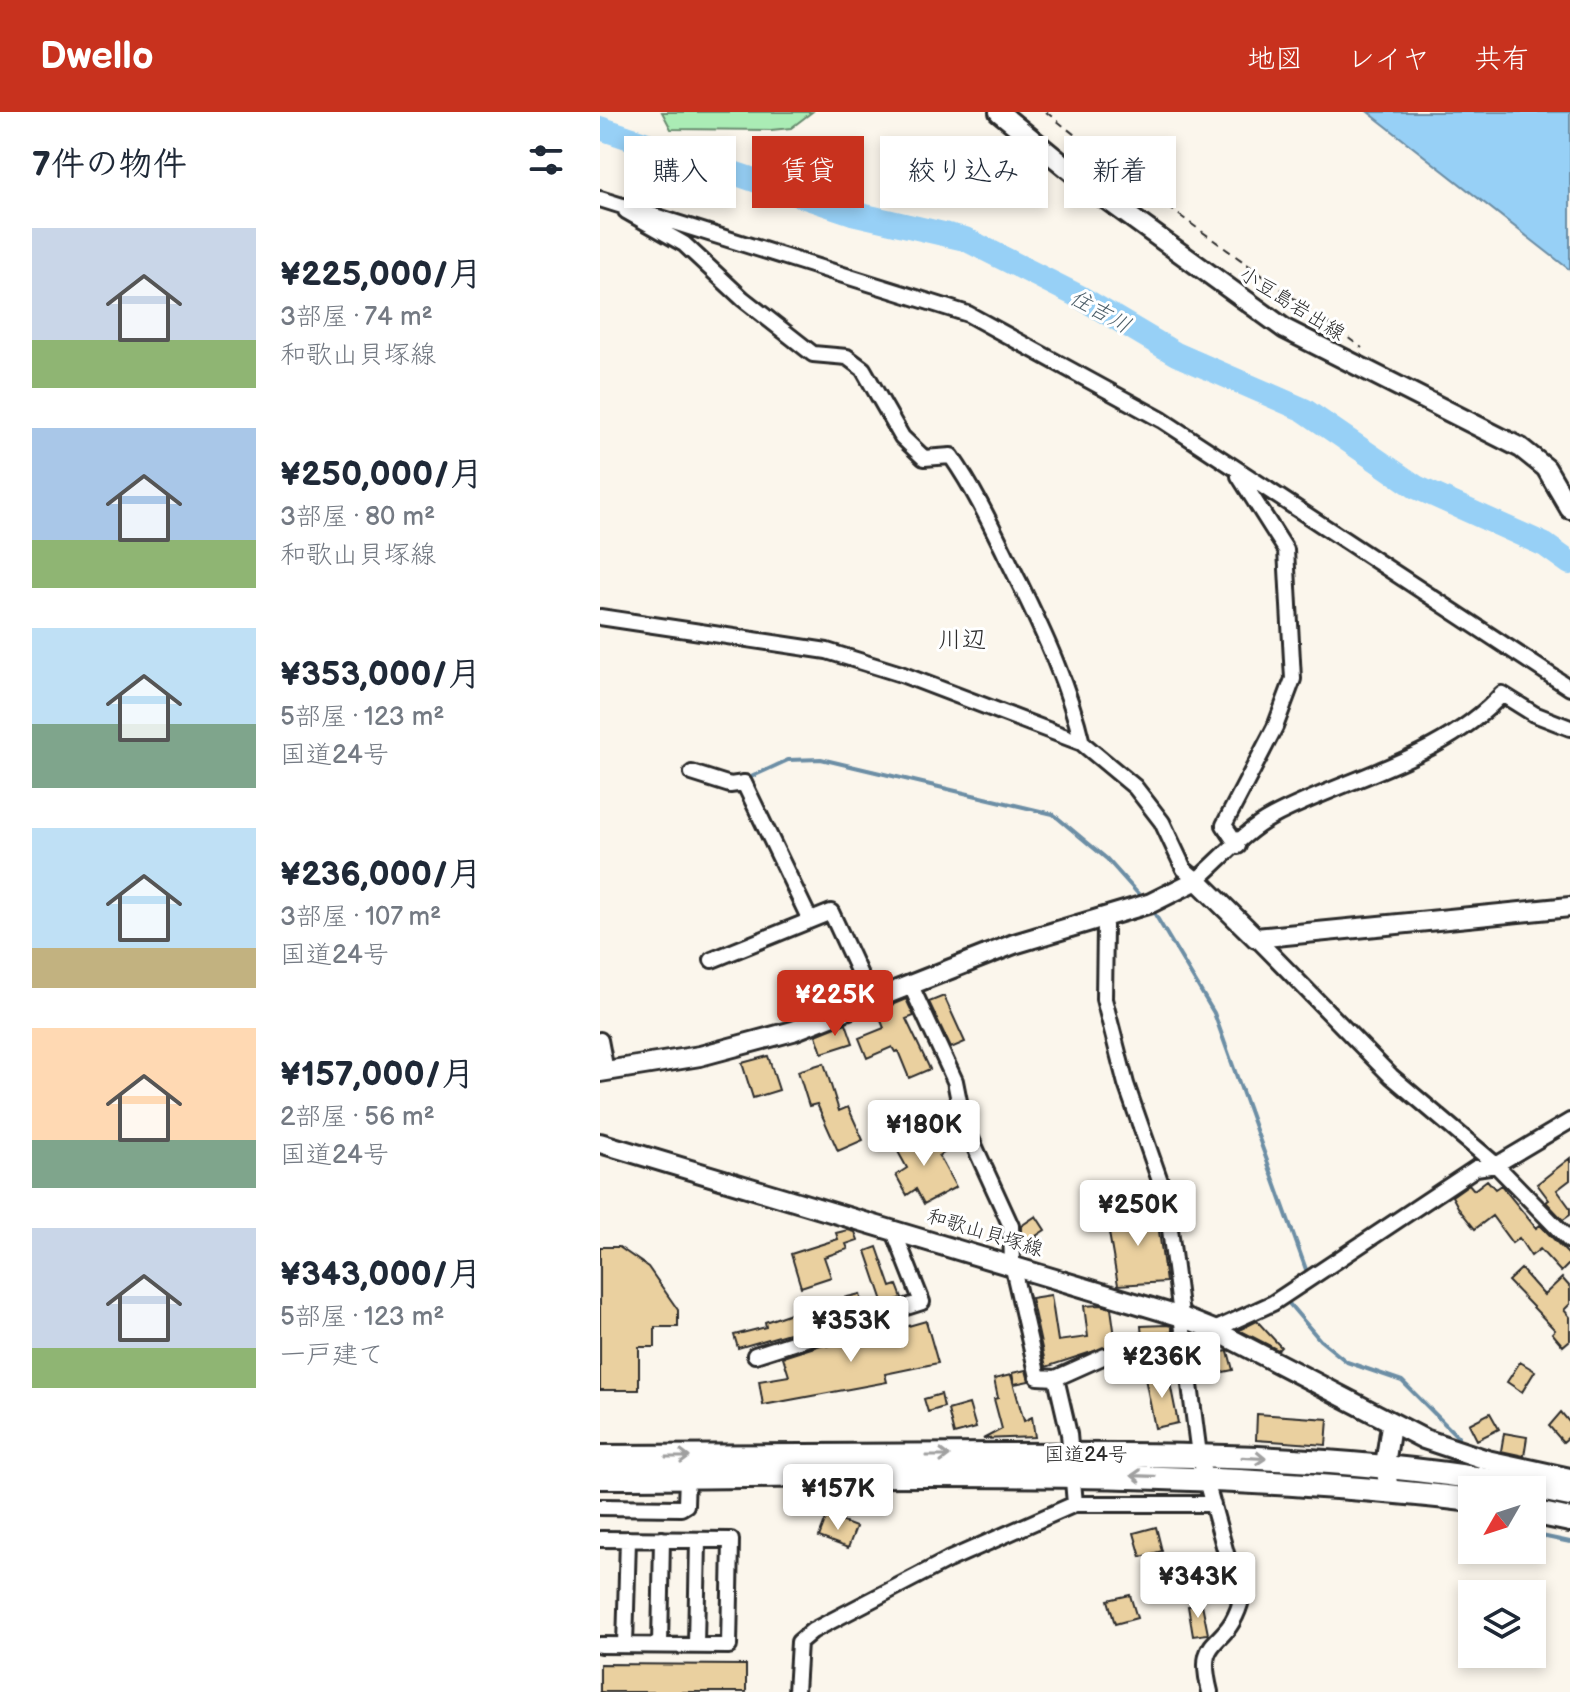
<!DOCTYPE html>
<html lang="ja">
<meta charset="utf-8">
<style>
body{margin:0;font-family:"Balsamiq Sans","Klee One",sans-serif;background:#f2f2f3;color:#1f2937;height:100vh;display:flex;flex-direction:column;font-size:30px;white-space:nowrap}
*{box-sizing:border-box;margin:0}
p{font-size:26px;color:#747a83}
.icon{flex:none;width:44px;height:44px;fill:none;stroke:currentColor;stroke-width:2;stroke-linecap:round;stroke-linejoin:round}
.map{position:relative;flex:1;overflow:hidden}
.side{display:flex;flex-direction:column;background:#fff;width:600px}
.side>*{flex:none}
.top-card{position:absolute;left:24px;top:24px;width:760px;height:72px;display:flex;gap:16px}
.needle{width:52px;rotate:231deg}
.buttons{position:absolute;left:858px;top:1364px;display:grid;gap:16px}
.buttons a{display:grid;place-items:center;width:88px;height:88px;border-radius:0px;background:#fff;box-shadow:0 4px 12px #0003;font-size:40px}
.price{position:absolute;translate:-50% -68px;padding:0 18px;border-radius:8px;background:#fff;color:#222;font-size:26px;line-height:52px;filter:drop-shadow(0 2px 4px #0008)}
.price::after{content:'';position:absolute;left:50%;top:48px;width:24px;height:18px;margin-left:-12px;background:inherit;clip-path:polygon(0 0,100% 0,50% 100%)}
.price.selected{background:#c8321e;color:#fff}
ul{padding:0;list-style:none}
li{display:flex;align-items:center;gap:24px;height:200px;padding:0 32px}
li span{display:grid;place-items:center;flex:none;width:224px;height:160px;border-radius:0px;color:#555}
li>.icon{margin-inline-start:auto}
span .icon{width:96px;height:96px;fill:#fffc;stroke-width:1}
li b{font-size:34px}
h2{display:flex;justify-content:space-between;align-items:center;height:96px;padding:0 32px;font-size:34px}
.pill{padding:0 28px;border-radius:0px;background:#fff;box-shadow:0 4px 12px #0003;font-size:28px;line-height:72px}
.pill.selected{background:#c8321e;color:#fff}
header{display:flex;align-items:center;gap:48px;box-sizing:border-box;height:112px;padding:0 40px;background:#c8321e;color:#fff}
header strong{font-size:38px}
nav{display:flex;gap:44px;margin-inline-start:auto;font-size:28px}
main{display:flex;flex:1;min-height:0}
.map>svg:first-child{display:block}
.green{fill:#aaecb5;stroke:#6a8c70;stroke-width:2}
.water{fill:#97d0f6;stroke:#6c8ea5;stroke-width:2}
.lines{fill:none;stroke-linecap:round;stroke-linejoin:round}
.stream{stroke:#6c8ea5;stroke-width:4}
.river{stroke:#97d0f6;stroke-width:24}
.building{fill:#ead09f;stroke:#2b2b2b;stroke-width:2}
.minor-casing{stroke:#2b2b2b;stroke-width:20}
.major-casing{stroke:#2b2b2b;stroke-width:24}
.highway-casing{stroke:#2b2b2b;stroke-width:28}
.path{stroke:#2b2b2b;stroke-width:2;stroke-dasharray:8 6;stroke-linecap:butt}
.minor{stroke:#fff;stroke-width:14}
.major{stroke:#fff;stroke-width:18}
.highway{stroke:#fff;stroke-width:22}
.oneway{stroke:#a0a0a0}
.labels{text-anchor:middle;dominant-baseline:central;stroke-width:6;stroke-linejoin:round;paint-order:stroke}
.street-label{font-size:20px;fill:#2b2b2b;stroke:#fff}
.water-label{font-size:22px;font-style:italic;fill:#4b5d68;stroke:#fff}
.quarter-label{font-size:24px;fill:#2b2b2b;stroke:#fff}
</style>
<header>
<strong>Dwello</strong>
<nav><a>地図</a><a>レイヤ</a><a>共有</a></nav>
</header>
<main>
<section class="side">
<h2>7件の物件<svg class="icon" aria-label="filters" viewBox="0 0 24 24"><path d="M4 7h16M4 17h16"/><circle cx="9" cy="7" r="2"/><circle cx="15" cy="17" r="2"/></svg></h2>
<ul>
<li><span style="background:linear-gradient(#c9d6e8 70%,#8fb573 0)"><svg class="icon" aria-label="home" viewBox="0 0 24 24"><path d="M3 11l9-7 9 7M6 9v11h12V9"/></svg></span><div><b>¥225,000/月</b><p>3部屋 · 74 m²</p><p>和歌山貝塚線</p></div></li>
<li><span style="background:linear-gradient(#a9c7e8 70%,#8fb573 0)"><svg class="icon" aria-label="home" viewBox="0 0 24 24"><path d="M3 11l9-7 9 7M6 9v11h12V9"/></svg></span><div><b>¥250,000/月</b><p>3部屋 · 80 m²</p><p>和歌山貝塚線</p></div></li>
<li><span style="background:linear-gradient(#bfe0f5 60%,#7fa58c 0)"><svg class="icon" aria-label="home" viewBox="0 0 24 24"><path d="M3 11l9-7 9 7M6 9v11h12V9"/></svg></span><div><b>¥353,000/月</b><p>5部屋 · 123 m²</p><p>国道24号</p></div></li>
<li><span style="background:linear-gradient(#bfe0f5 75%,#c2b280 0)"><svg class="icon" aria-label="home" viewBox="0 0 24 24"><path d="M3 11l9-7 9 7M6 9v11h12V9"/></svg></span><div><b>¥236,000/月</b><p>3部屋 · 107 m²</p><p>国道24号</p></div></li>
<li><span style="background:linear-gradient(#ffd9b3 70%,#7fa58c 0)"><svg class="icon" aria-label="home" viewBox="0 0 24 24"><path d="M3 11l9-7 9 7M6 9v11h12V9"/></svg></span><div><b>¥157,000/月</b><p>2部屋 · 56 m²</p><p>国道24号</p></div></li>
<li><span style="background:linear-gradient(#c9d6e8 75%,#8fb573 0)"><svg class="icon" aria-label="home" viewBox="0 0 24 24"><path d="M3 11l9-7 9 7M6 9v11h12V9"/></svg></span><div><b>¥343,000/月</b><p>5部屋 · 123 m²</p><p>一戸建て</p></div></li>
</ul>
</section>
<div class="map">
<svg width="970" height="1580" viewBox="0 0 970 1580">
<rect width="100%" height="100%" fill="#fbf6ec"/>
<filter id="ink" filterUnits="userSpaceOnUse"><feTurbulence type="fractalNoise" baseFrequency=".0125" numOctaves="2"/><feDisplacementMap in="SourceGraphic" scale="16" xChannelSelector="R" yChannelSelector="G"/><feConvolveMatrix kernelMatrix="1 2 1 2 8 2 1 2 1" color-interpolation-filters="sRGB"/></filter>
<g filter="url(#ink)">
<path class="green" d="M62,0h150l-21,16 -20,2 -100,-1z"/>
<path class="water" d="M768,0h202v158z"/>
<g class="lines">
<path class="stream" d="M151,665l37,-17 33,-1 232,55 54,45 34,38
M553,799l61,102 94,262
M686,1188l34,40 27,22 55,19 56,56
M932,1422l38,8"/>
<path class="river" d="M0,16l252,85 113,26 115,58 96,57 128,56 112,77 129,58 25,18"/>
</g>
<path class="building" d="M344,884l21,46 -14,6 -22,-46z
M306,887l8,17 -8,3 24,50 -21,9 -11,-27 -3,1 -3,-5 -25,11 -8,-20 25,-10 -7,-17z
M246,911l7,20 -31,10 -6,-18z
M168,944l11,34 -26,8 -11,-35z
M224,951l15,48 9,-4 15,33 -25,11 -21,-47 -8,2 -11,-35z
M331,1017l13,24 -5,3 17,31 -32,17 -8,-15 -9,6 -11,-20 11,-7 -11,-20z
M970,1046v22l-13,10 13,18v7l-7,5 -17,-18 3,-2 -12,-16z
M887,1068l8,9 6,-4 35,43 4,-3 30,31v7l-9,9 -21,-23 -9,7 -12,-18 -7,5 -20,-27 -17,13 -16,-20 -7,-13 17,-12 5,6z
M555,1090l11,80 -48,3 -10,-58z
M436,1104l9,14 -9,6 4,5 -10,7 -9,-13v-9z
M248,1118l7,2 3,8 -12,4 2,5 -24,8 7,20 -30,10 -10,-33 47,-15 -2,-6z
M0,1135h19l29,20 30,43v17h-23v20h-16v43h-39z
M277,1135l14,40 6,-2 5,13 -18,6 -18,-53z
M921,1157l23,26 18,-17 8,9v17l-6,6 6,7v23l-7,6 -11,-13 3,-3 -47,-49z
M260,1182l3,13 -17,4 -3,-13z
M451,1183l7,46 30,-4 -4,-31 16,-1 11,3 5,36 -70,23 -15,-69z
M214,1193l6,19 -82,24 -4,-13 32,-8 -1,-5z
M326,1209l12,42 -53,11 2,8 -124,23 -4,-24 30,-5 -6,-19 44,-14 1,3 25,-9 2,4z
M657,1209l24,26 -3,3 -39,-20z
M566,1213l6,1v6l-30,6 -1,-12z
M628,1239l5,19 -34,7 -3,-20z
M920,1250l15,9 -13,21 -15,-10z
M426,1258l3,11 -15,3 -2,-11z
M568,1261l10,50 -23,5 -10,-50z
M411,1263l13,46 8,-4 3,20 -52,2 19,-10 -8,-30 4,-1 -4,-19z
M341,1282l3,13 -16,5 -4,-13z
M369,1292l7,24 -22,6 -6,-24z
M961,1300l9,11v13l-7,6 -14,-16z
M890,1301l9,16 -22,11 -8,-16z
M657,1302l71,5 -2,26 -70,-5z
M904,1321l23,4 -3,19 -23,-5z
M227,1404l29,11 -8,21 -29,-11z
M556,1415l6,24 -21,6 -7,-24z
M530,1483l7,23 -22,6 -7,-24z
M602,1492l6,30 -15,2 -5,-30z
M0,1552l146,1v27h-146z"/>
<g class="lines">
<defs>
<path id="minor" d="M0,87l368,115 194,106 408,268
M26,99l58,33 59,55 70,55 34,3 16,12 39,68 22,21 27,-2c28,40 46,82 68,126 25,51 50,105 63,161
M0,505l227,34 74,23 181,69 53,44 27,35 22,47 13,11c23,-20 48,-49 75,-63 76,-40 171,-58 230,-123l32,20 36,14
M92,661l38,12 14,-2 66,137
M638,734l-14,-21 51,-98 18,-48 -7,-129 -47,-74
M501,804l4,10 -1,73 22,85 40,114 33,257 41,149c-15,48 -45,28 -30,88
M656,826l135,138 105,89 74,76
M112,848l119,-48 41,89
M0,928l6,31
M614,1218l59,-27 203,-135 20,-3 74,-44
M155,1243l167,-53 -29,-73
M456,1266l49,-22 80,-16
M475,1392h138
M0,1395l81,1 5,-3 1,-29
M0,1427l131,1 -2,106 -129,-1
M25,1533l3,-106
M60,1533l2,-106
M96,1533l2,-105
M196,1580l3,-50 13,-11 136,-71 127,-56 -6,-70 -13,-56 -18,-1 -26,-113 -1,-38 -48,-105 -8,-40 -44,-95"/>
<path id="major" d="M399,0l100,82 186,135 236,119 25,20 24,41
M0,960l100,-16 93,-25 221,-87 137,-41 46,-23 59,58 314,-31
M0,1031l582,174 32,13 210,109 63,21 83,18
M789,1378l-4,-25 6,-40"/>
<path id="highway" d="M0,1345c135,0 270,-1 405,-2 190,-1 379,0 565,40
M0,1365c291,-1 582,-11 872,23
M932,1400l38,8"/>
</defs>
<use href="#minor" class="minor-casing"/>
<use href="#major" class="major-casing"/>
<use href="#highway" class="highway-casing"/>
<path class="path" d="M446,0l92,73 224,163"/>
<use href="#minor" class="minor"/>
<use href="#major" class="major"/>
<use href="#highway" class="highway"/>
</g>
<defs><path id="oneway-shaft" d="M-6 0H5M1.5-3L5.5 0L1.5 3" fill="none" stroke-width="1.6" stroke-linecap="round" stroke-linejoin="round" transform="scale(2)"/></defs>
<g class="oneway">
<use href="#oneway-shaft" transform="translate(338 1344)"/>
<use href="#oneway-shaft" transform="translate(78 1345)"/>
<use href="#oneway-shaft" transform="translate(654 1346) rotate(3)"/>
<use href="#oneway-shaft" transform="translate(543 1364) rotate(-178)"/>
</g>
</g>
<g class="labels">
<g class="street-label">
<text transform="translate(692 192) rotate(32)">小豆島岩出線</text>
<text transform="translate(385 1121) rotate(17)">和歌山貝塚線</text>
<text x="486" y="1343">国道24号</text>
</g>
<g class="water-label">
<text transform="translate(500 200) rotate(29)">住吉川</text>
</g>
<g class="quarter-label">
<text x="362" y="527">川辺</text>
</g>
</g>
</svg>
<div class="buttons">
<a><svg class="needle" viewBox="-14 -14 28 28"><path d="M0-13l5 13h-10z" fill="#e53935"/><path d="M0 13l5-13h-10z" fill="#747a83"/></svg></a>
<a><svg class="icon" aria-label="layers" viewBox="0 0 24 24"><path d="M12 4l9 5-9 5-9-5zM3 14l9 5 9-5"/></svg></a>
</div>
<b class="price selected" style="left:235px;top:926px">¥225K</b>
<b class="price" style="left:324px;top:1056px">¥180K</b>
<b class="price" style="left:538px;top:1136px">¥250K</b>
<b class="price" style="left:251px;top:1252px">¥353K</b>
<b class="price" style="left:562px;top:1288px">¥236K</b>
<b class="price" style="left:238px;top:1420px">¥157K</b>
<b class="price" style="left:598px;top:1508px">¥343K</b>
<div class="top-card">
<a class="pill">購入</a>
<a class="pill selected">賃貸</a>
<a class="pill">絞り込み</a>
<a class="pill">新着</a>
</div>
</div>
</main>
